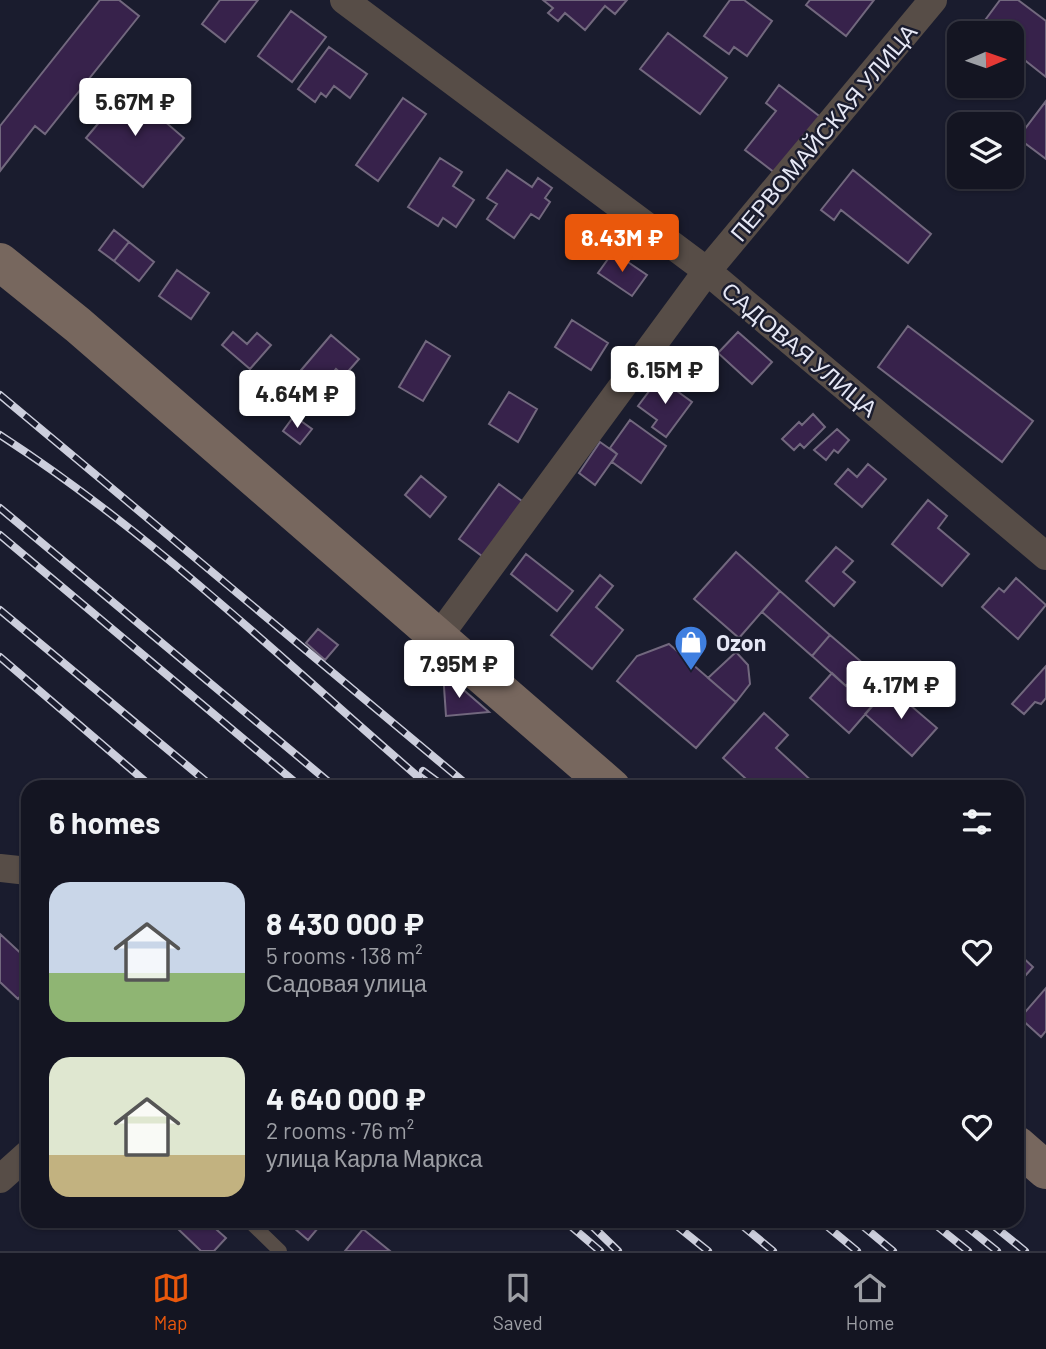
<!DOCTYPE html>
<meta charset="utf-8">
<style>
body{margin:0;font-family:Barlow,sans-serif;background:#1d1e2a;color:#f1f3f6;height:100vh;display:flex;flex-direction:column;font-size:26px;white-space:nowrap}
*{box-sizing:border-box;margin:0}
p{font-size:23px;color:#9d9fa5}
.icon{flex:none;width:38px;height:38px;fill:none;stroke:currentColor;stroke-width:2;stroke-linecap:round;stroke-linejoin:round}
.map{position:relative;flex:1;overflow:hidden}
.side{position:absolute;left:21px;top:780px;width:1003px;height:448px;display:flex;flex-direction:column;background:#141522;border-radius:21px;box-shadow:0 2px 5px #0004,0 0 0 2px #333440}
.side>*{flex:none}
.needle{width:46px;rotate:88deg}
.buttons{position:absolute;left:947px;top:21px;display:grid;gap:14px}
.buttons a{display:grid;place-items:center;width:77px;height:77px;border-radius:14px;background:#141522;box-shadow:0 2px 5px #0004,0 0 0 2px #333440;font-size:35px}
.price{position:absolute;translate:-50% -60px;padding:0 16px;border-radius:7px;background:#fff;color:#222;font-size:23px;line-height:46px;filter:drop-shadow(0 2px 4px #0008)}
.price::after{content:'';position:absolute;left:50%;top:42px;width:21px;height:16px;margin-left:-10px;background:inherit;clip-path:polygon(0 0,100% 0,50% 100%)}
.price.on{background:#ea580c;color:#fff}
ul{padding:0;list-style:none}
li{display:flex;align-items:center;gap:21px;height:175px;padding:0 28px}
li span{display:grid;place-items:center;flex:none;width:196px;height:140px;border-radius:21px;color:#555}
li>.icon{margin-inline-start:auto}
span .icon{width:84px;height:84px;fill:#fffc;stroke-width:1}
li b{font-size:30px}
h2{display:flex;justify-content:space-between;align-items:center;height:84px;padding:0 28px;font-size:30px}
.tabs{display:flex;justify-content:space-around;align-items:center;height:98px;border-top:2px solid #333440;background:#141522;font-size:19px;color:#9d9fa5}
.tabs a{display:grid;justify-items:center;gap:4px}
.tabs .on{color:#ea580c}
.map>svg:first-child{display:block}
.building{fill:#37224b;stroke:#72687e;stroke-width:2}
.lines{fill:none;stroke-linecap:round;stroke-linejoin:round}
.lane{stroke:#574d47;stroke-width:14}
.street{stroke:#574d47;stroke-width:28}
.secondary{stroke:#77675e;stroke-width:38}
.rail-casing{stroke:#cccedc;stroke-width:8}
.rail{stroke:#1a1c2e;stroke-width:5;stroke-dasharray:16;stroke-linecap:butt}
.labels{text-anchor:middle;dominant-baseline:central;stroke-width:5;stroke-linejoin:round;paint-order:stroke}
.street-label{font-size:23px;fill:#e5e7f5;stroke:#1a1c2e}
.poi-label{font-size:23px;font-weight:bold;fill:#e5e7f5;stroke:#1a1c2e;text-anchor:start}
</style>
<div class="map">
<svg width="1046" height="1251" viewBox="0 0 1046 1251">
<rect width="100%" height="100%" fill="#1a1c2e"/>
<path class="building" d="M100,0h19l20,16 -94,118 -10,-8 -35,45v-45z
M220,0h38l-33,42 -23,-18z
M543,0h84l-12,14 -10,-8 -20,24 -20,-17 -7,8 -10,-8 5,-5z
M730,0h14l28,21 -25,35 -13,-9 -5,7 -25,-18z
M810,0h64l-28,36 -40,-31z
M1000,0h18l28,21v56l-34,-27v-17h-23l-9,-6z
M291,11l35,26 -34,45 -34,-26z
M668,33l59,45 -27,36 -60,-45z
M329,47l38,27 -17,24 -16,-12 -8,11 -5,-4 -6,9 -17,-13z
M779,85l44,34 -44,57 -34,-26 31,-39 -10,-8z
M127,89l57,49 -41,49 -57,-49z
M403,98l23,16 -48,67 -22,-16z
M1046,101v58l-28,-21z
M440,158l22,14 -9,14 21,14 -18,27 -13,-9 -5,8 -30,-19z
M507,170l25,17 6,-9 14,10 -7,10 5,4 -11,17 -8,-5 -17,24 -27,-19 10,-15 -10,-6z
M853,170l78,64 -23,29 -67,-53 -7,10 -13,-10z
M114,230l15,12 -15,19 -15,-11z
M129,242l25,20 -15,19 -25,-20z
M613,252l34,23 -15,21 -34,-23z
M177,270l32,23 -18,26 -32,-23z
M572,320l36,23 -17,27 -36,-23z
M908,326l125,95 -31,41 -124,-95z
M233,332l14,12 10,-11 14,12 -21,24 -28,-24z
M738,332l34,30 -20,22 -34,-31z
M331,335l28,24 -15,17 -8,-7 -31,37 -20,-17z
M426,341l24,15 -27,45 -24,-14z
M659,378l33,24 -26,35 -14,-10 5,-7 -19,-14z
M509,392l28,17 -19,33 -29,-18z
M813,414l12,13 -21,21 -4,-4 -6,6 -12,-11 17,-17 3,3z
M294,416l18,13 -12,15 -17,-13z
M630,420l36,26 -25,37 -29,-21 5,-8 -7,-6z
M837,429l12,11 -11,13 -4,-3 -8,10 -12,-10z
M600,442l17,12 -22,31 -16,-12z
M868,464l18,15 -24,28 -27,-23 13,-15 9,8z
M421,476l25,21 -16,20 -25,-22z
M499,484l27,20 -40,55 -27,-20z
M928,500l19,16 -9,12 31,26 -27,32 -50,-42z
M836,547l17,14 -10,11 12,10 -21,24 -28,-25z
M736,552l44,39 -41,47 -45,-39z
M526,554l47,37 -16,20 -46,-37z
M600,575l13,11 -17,21 27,23 -31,39 -41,-34z
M1016,578l30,27 -28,34 -36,-32 17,-19 5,4z
M780,591l50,44 -18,21 -50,-44z
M318,629l20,16 -13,15 -19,-17z
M830,635l35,30 -19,21 -34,-30z
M669,644l67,58 -40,46 -79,-67 20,-25z
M736,652l12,13 2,19 -14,18 -28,-24z
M865,665l24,22 -40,46 -39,-35 22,-25 14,13z
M1046,666v32l-5,6 -6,-2 -11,12 -12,-10z
M443,672l46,40 -43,4z
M889,687l48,41 -25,28 -47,-42z
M764,713l24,22 -12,13 40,37 -3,3h-57l-33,-30z
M0,934l28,26v27l-10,12 -18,-17z
M1017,952l16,15 -16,18z
M1046,988v43l-5,6 -21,-19z
M183,1222h25l18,16 -12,13h-13l-24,-23z
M287,1222h36l-15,18z
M363,1229l27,22h-45z"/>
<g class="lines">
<path class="lane" d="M250,1222l30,29"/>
<path class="street" d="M344,0l363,271 339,285
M439,636l268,-365 226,-271
M0,868l28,3
M0,1179l28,-25"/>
<path class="secondary" d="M0,262l78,63 534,463
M1017,1145l29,25"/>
<defs>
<path id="rail" d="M0,395l471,393
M0,435c156,101 290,232 431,353
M0,508l336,280
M0,535l302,253
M0,610l214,178
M0,657l153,131
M423,771l23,17
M566,1222l34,29
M588,1222l30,29
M672,1222l36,29
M738,1222l35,29
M822,1222l35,29
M858,1222l35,29
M932,1222l36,29
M961,1222l36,29
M989,1222l36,29"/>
</defs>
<use href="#rail" class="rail-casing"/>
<use href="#rail" class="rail"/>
</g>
<defs>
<symbol id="shop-pin" viewBox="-11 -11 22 30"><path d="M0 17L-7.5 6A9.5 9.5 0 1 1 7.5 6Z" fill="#3f7fe0" stroke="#1a1c2e"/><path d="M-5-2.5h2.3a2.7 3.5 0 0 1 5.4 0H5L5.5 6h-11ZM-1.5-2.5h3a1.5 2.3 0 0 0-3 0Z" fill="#fff"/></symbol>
</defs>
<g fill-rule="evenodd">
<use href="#shop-pin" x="672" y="623" width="38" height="52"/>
</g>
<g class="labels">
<g class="street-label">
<text transform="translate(823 132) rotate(-50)">ПЕРВОМАЙСКАЯ УЛИЦА</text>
<text transform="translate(800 349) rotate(40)">САДОВАЯ УЛИЦА</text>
</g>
<g class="poi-label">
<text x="716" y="642">Ozon</text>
</g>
</g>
</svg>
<div class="buttons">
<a><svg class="needle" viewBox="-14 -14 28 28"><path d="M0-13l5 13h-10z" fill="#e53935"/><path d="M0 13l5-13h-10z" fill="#9d9fa5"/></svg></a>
<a><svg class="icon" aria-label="layers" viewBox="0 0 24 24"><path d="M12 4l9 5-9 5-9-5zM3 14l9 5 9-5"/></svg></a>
</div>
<b class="price" style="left:135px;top:138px">5.67M ₽</b>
<b class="price on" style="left:622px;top:274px">8.43M ₽</b>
<b class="price" style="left:665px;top:406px">6.15M ₽</b>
<b class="price" style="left:297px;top:430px">4.64M ₽</b>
<b class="price" style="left:459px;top:700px">7.95M ₽</b>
<b class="price" style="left:901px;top:721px">4.17M ₽</b>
<section class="side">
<h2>6 homes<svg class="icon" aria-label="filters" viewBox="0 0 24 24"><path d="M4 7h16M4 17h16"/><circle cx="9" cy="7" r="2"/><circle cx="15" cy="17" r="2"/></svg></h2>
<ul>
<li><span style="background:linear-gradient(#c9d6e8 65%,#8fb573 0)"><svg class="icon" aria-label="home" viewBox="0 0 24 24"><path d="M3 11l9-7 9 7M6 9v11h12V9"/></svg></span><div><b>8 430 000 ₽</b><p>5 rooms · 138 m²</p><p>Садовая улица</p></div><svg class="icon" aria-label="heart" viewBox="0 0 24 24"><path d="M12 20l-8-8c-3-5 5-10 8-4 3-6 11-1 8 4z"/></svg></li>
<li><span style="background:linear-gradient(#dfe7d0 70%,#c2b280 0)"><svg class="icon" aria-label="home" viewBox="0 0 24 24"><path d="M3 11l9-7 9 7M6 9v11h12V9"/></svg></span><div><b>4 640 000 ₽</b><p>2 rooms · 76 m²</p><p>улица Карла Маркса</p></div><svg class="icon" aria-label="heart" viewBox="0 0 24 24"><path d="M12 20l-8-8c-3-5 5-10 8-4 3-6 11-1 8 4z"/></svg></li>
</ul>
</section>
</div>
<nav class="tabs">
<a class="on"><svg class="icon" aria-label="map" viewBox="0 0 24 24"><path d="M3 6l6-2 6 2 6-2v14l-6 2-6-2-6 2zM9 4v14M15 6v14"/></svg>Map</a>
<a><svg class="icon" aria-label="saved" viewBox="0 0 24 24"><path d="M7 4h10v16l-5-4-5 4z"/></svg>Saved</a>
<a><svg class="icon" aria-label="home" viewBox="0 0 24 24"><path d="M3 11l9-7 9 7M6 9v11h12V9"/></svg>Home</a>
</nav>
